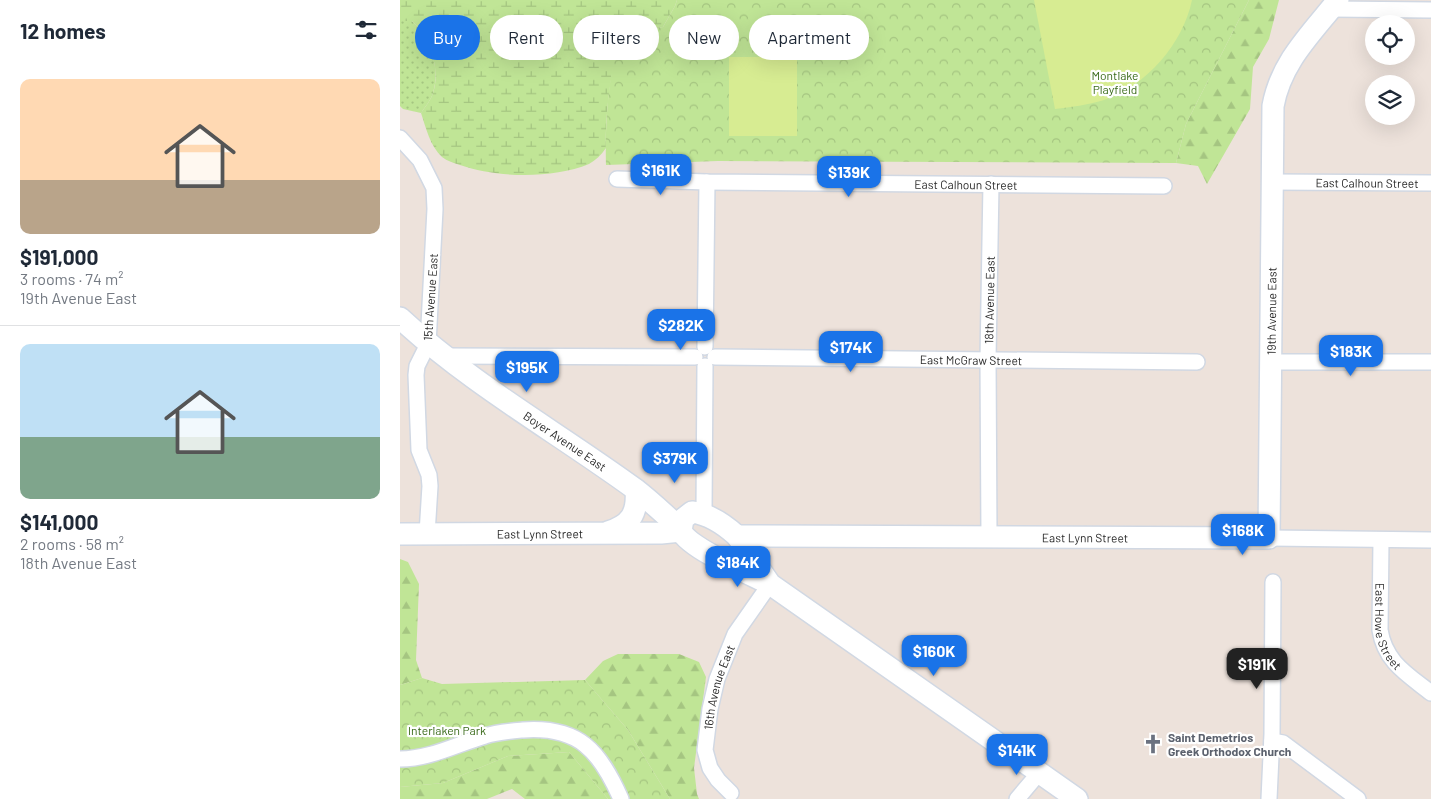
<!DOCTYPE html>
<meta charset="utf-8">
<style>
body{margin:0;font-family:Barlow,sans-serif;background:#f2f2f3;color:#1f2937;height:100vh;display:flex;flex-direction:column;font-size:19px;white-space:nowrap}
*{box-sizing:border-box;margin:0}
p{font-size:16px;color:#747a83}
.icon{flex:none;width:28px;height:28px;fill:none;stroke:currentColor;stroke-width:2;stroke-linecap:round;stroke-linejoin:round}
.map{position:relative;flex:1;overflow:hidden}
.details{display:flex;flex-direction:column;background:#fff;width:400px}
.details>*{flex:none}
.top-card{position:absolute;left:15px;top:15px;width:475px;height:45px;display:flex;gap:10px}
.buttons{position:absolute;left:965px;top:15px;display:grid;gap:10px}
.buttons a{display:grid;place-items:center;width:50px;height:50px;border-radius:50%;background:#fff;box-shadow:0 5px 20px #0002;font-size:25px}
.price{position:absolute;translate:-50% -42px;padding:0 11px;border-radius:10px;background:#1a73e8;color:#fff;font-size:16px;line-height:32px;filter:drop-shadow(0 1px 2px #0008)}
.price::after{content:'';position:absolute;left:50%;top:30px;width:15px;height:11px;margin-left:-8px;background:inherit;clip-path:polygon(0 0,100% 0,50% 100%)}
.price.selected{background:#222;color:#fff}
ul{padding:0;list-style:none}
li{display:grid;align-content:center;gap:10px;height:265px;padding:0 20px}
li+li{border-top:1px solid #e0e1e3}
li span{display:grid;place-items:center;height:155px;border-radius:10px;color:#555}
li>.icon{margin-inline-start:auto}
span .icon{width:90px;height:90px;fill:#fffc;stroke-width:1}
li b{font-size:21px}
h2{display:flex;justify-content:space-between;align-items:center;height:60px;padding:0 20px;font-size:21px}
.pill{padding:0 18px;border-radius:22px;background:#fff;box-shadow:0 5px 20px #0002;font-size:18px;line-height:45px}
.pill.selected{background:#1a73e8;color:#fff}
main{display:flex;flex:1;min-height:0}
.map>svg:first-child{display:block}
.grass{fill:url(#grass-dots)}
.forest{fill:url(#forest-firs)}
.wetland{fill:url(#wetland-marsh)}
.park{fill:url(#park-crowns)}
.pitch{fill:#d7ec92}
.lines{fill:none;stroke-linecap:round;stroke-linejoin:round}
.street-casing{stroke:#d1d8e3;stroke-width:18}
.secondary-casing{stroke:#d1d8e3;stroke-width:24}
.street{stroke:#fff;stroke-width:15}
.secondary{stroke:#fff;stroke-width:21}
.labels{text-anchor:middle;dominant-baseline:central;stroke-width:4.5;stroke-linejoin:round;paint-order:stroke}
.park-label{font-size:12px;fill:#386918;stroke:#fff}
.street-label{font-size:12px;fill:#2a2a2a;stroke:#fff}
.worship-label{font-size:12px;font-weight:bold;fill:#5b616d;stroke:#fff;text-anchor:start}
</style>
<main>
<section class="details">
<h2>12 homes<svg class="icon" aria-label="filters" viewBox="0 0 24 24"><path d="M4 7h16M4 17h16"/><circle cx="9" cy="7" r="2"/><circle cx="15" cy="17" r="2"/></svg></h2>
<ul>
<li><span style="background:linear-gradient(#ffd9b3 65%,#b9a48a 0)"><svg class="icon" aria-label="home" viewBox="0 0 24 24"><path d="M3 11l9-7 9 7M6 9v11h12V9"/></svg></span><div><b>$191,000</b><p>3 rooms · 74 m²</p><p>19th Avenue East</p></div></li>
<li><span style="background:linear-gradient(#bfe0f5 60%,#7fa58c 0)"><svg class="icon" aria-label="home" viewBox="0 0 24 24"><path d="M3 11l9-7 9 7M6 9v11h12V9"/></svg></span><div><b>$141,000</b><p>2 rooms · 58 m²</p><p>18th Avenue East</p></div></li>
</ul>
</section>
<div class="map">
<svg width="1031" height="799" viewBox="0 0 1031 799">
<defs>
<pattern id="grass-dots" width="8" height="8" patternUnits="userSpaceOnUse" patternTransform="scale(1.25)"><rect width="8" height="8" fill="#c0e596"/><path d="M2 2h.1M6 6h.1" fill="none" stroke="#a5c581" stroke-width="1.8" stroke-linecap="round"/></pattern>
<pattern id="forest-firs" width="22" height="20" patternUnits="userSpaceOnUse" patternTransform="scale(1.25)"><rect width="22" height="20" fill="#c0e596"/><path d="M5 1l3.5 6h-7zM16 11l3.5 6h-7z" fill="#a5c581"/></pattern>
<pattern id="wetland-marsh" width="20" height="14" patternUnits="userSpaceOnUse" patternTransform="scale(1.25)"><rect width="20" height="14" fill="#c0e596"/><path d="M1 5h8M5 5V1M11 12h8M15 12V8" fill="none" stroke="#a5c581"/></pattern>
<pattern id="park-crowns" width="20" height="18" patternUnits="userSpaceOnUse" patternTransform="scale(1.25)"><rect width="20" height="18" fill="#c0e596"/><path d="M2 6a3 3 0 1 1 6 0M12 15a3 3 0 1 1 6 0" fill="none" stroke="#a5c581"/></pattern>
</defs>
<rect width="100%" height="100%" fill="#ede2db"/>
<path class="grass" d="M0,21h12c18,17 29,47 21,72 -2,7 -8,14 -12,20l-18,-4 -3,-3z"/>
<path class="forest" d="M849,0h30l-10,39 -16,28 -3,42 -43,75 -9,-18 -22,-3 10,-39z
M0,559l8,3 11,22 -3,76 6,18 -22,7z
M218,654h61l20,8 7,15 -12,91 3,26 2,5h-29l-42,-69 -43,-50 18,-19z
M169,752l39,47h-83l-13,-10 -25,10h-87v-12l43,-4 65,-27z"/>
<path class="wetland" d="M0,0h277l-2,6 -12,21c-11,1 -29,0 -37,8 -16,18 -21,89 -20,113 -5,7 -10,12 -17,16 -37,15 -92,14 -129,1 -6,-2 -13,-4 -18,-8 -12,-11 -16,-29 -21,-44 4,-6 10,-13 12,-20 8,-24 -3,-55 -21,-72h-12z"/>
<path class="park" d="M277,0h572l-63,124 -10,39 -458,-2 -112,4c-1,-29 1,-108 19,-130 8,-9 27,-7 38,-8l12,-21z
M22,678l20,6 143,-4 43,50 42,69h-62l-39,-47 -61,4 -65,27 -43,4v-102z"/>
<path class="pitch" d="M634,0h158c-9,44 -46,86 -88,100 -17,5 -32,7 -49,9z
M329,57h68v79h-68z"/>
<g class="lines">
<defs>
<g id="street">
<path d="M931,9l100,1"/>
<path d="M0,138l20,22 14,28 1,21 -7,135 -11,22 -1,9 3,75 10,25 1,11 -3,48"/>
<path id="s1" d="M217,179l90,3 457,4"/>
<path id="s2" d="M872,182l159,1"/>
<path d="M305,347l2,-165"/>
<path d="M45,356l250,1"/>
<path id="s3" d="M315,357l482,5"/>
<path d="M870,362h161"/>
<path d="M304,513l1,-147"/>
<path id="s4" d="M589,536l-1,-177 3,-175"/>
<path d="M869,538l162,2"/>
<path id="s5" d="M981,540l-1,90c5,32 27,44 51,63"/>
<path d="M872,741l11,2 75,56"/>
<path d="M0,759c30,0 57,-15 85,-23 12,-4 26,-5 38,-6 56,-4 77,21 98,69"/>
<path id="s6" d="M331,793l-13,-13 -8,-12 -5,-18 5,-41 7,-30 18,-45 35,-50"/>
<path d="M617,799l22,-26"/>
<path d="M869,799l3,-65 1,-152"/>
</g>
<g id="secondary">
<path id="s7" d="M0,318c71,66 157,114 235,171 16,12 31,27 46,40"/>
<path d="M208,532c22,-7 30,-18 28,-42"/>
<path id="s8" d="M0,534l261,-1 20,-2"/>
<path id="s9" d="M337,536l532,2 4,-432c8,-44 38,-72 65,-106"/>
<path d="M370,584l-33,-48c-12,-11 -29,-22 -45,-24l-9,7 -2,12c9,18 69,43 89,53l307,215"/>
</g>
</defs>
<use href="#street" class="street-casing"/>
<use href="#secondary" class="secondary-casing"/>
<use href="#street" class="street"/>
<use href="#secondary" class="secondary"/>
</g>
<defs>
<symbol id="church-bare" viewBox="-9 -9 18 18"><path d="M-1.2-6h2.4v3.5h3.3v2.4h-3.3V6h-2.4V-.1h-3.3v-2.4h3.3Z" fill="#6b7280" stroke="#fff" stroke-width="2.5" paint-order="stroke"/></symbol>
</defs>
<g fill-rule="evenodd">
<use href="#church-bare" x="739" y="730" width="28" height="28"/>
</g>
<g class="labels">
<g class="park-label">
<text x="715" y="75">Montlake<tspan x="715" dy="14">Playfield</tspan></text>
<text x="47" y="730">Interlaken Park</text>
</g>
<g class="street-label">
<text stroke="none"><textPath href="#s2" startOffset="95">East Calhoun Street</textPath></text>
<text stroke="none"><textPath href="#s1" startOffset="349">East Calhoun Street</textPath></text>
<text transform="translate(30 297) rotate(-86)">15th Avenue East</text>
<text stroke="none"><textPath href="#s4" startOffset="236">18th Avenue East</textPath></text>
<text stroke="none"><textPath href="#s9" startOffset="759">19th Avenue East</textPath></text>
<text stroke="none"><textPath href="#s3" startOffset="256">East McGraw Street</textPath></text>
<text stroke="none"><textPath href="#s7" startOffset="206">Boyer Avenue East</textPath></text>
<text stroke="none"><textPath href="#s8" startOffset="140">East Lynn Street</textPath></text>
<text stroke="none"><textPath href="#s9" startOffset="348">East Lynn Street</textPath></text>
<text stroke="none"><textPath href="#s5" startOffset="88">East Howe Street</textPath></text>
<text stroke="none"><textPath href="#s6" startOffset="116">16th Avenue East</textPath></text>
</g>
<g class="worship-label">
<text x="768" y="737">Saint Demetrios<tspan x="768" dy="14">Greek Orthodox Church</tspan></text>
</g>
</g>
</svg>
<div class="buttons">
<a><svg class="icon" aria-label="locate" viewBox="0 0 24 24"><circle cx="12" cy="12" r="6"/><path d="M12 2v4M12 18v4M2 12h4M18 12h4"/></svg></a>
<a><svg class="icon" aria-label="layers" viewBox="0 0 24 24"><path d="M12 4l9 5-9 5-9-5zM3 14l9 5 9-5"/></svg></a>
</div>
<b class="price" style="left:261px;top:196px">$161K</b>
<b class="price" style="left:449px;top:198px">$139K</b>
<b class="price" style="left:281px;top:351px">$282K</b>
<b class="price" style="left:451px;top:373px">$174K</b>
<b class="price" style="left:951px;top:377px">$183K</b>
<b class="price" style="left:127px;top:393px">$195K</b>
<b class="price" style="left:275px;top:484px">$379K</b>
<b class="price" style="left:843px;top:556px">$168K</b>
<b class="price" style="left:338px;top:588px">$184K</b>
<b class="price" style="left:534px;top:677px">$160K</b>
<b class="price selected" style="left:857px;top:690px">$191K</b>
<b class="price" style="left:617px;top:776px">$141K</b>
<div class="top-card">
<a class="pill selected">Buy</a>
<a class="pill">Rent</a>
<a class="pill">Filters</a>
<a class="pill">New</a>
<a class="pill">Apartment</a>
</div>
</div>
</main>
